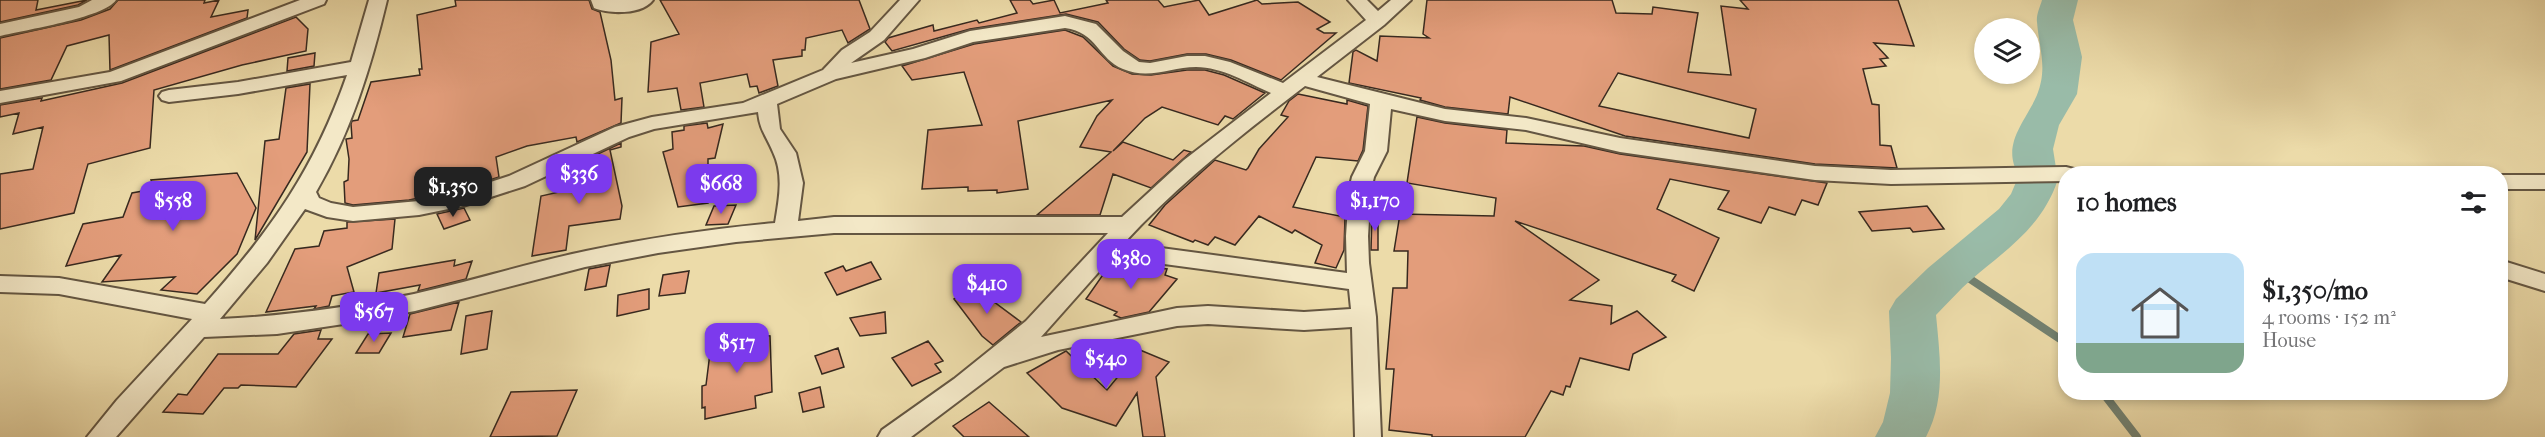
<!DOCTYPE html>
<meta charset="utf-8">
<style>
body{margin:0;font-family:"IM FELL French Canon",serif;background:#f2f2f2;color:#202124;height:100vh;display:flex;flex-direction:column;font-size:22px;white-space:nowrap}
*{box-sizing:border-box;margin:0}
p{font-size:20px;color:#757577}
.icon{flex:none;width:33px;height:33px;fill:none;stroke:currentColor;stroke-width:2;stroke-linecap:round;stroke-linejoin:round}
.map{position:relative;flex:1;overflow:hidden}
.drawer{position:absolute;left:2058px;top:166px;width:450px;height:234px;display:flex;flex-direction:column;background:#fff;border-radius:24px;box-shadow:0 3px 9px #0003}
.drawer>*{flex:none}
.fabs{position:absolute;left:1974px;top:18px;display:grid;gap:12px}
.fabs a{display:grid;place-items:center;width:66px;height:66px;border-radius:50%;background:#fff;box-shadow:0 3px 9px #0003;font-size:30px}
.price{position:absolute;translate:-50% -51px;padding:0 14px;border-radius:12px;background:#7c3aed;color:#fff;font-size:20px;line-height:39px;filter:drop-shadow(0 2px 3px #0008)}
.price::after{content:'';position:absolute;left:50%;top:36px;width:18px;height:14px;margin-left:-9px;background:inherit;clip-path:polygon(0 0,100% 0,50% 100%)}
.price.on{background:#222;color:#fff}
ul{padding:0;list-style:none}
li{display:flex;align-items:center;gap:18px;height:150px;padding:0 18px}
li span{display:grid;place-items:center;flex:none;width:168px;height:120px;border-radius:18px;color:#555}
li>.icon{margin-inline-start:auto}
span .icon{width:72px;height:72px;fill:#fffc;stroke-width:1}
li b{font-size:26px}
h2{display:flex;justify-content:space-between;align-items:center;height:72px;padding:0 18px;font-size:26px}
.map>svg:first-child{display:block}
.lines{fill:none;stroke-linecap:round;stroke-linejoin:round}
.stream{stroke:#728171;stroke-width:8}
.river{fill:#99bba8;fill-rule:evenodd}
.building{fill:#e39d7b;stroke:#37291f;stroke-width:1.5;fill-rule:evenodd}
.street-casing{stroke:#645642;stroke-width:4}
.street{fill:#f3e8c7;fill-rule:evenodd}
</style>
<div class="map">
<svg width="2545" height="437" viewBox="0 0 2545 437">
<rect width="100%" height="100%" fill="#ecdba9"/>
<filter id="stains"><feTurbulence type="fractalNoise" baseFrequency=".00333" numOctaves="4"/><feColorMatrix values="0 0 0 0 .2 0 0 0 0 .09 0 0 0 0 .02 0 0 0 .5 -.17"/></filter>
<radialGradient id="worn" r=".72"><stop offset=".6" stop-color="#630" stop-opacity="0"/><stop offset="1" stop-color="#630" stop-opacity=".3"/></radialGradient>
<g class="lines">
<path class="stream" d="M1955,269l111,74
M2103,393l34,44"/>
<path class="river" d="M2042,0h36l-5,20 9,37 -5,37 -18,31 -6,24 3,19 -3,4 5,7c-15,47 -51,70 -86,100 -13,11 -24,24 -36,36 4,42 10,84 -10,122h-51l8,-15 7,-29 1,-35 -2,-47 7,-12 32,-31 71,-59 12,-15 8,-19c-19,-30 7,-54 18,-80 11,-28 2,-46 0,-73 -1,-7 3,-15 5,-22z"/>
</g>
<path class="building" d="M0,0h38l-2,10 51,-10 -9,5 -78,17z
M118,0h87l-1,3 15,-3 -8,17 37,-7 -1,8 -137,52 -1,-35 -42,11 -16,34 -51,9v-51l81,-18 29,-11z
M455,0h134l3,9 8,3 11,48 4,40 7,-2 -1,25 -44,19 -1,-5 -49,9 -31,11 3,20 -40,13 -50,10 -56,5 -8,-2 -1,-21 4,-2 1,-21 -3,-20 6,-1 -1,-14 1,-3 6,-1 13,-38 49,-7 -1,-6h3l-5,-54 39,-9z
M660,0h199l11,29 -22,14 -6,-13 -36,8 -1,12h-3v6l-29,4 5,26 -19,7 -2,-7 -7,1 -3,-13 -47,9 4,24 -23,3 -4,-22 -29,4 3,-50 28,-8z
M1010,0h20l3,4 21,-4 6,13 48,-10 -2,-3h52l6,7 35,-7 10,15 48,-15 5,4 36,-2 32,20 -13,7 7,4h12l-55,47 -50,-20 -25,-6h-19l-37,7 -10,-1 -16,-11 -26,-27 -32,-8 -96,15 -78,22 -7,-9 3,-4 45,-13 1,6 43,-11 2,3 38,-10z
M1427,0h185l4,13 36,1 1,-7 45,6 -10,59 43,3 -10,-69 27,3 -8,-9h158l16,46 -40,-3 14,15 -8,1 6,7 -23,3 9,35 7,1 1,40 11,1 6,22 -82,-4 -190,-28 -115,-39 -2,17 -63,-7 -25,-7 1,-2 -72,-15 4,-31 3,-2 21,11 3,-25 49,2 -6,-4zM1618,73l138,36 -7,29 -150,-32z
M296,17l12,12 -2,22 -64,14 -88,25 -4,58 -62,16 -14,49 -74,16v-55l33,-5 10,-42 -30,7 6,-21 -19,4v-12l42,-7 -1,3 81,-18z
M1065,30l18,7 30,29 19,8 19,1 36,-5h18l19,5 41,18 -32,26 -8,-3 -7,9 -56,-18 -17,11 -32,33 10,-9 50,18 11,-10 7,2 -40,36 -38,-14 -13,41h-63l74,-63 -31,-5 17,-31 15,-16 -94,21 10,68 -31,4v-3l-29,1v-4l-46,2 6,-59 54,-5 -18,-53 -52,8 -10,-14 72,-22z
M315,53l-1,13 -27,5 1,-13z
M310,84l-3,68 -52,88 10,-99 14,-2 7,-51z
M1298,94l49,10v-4l21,6 -5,44 -5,11 -42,-4 -23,50 52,10 -1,33 -8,18 -21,-5 7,-18 -27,-15 -3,3 -33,-17 -24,29 -20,-8 -7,8 -13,-5 -2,2 -44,-17 16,-20 50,-45 31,10 2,-2 11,-19 29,-32 -7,-2 8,-14z
M1417,117l28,6 62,7 -1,13 78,3 36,8 207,29 -9,22 -16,-5 -7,15 -26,-8 -8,16 -43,-14 11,-18 -59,-12 -13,30 62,29 -25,53 -22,-10 4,-6 -161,-54 84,59 -29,20 42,6 -1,18 26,-13 29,26 -33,17 -4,16 -49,-12 -10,29 -4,-1 -3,9 -12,-4 -26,46h-93v-2l-43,-5 5,-61h-8l7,-81h14l1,-37h-14l6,-37 94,2 2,-18 -89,-15z
M707,123l1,5 15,-4 -8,34 -7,1v44l-30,4 -15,-55 10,-3 -1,-17 12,-2v-4z
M621,143v4l-11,3 12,56 -2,13 -51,7 -3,24 -34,6 9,-60 45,-10 -5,-24z
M237,173l19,35 -19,46 -40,40 -36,-4 14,-13 -73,5 19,-27 -55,11 17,-42 40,-7 9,-24 22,-4 -3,-9z
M736,205l-8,19 -22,1 8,-19z
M1927,206l17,23 -31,3 -3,-4 -38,3 -13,-19z
M464,208l6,12 -26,9 -7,-15z
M1378,213v37h-7l1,-36z
M395,219l-3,30 -45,18 7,25 -22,4 -3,10 -15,3 2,-3 -50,6 29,-63 24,-3 5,-15 23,-3v-6z
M455,260l-1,6 18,-5 -6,18 -48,12 2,-6 -44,8 3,-20z
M871,262l10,17 -44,16 -12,-22 18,-7 3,5z
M610,265l-4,21 -21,4 4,-21z
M1132,265l35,4 -2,6 12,4 -28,33 -28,6 -7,-3 3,-3 -31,-13 23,-33 20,6z
M689,271l-4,22 -26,3 4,-21z
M974,287l47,35 -28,23 -11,-9 -28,-37z
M649,289v20l-32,7 1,-21z
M459,302l-8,28 -48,7 7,-23z
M492,311l-5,38 -26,5 5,-38z
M885,312l1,21 -26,3 -10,-18z
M321,330l-3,9h14l-36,48 -55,-2 -3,3h-14l-21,26 -40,-2 15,-18 9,1 31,-41h60l16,-20z
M739,332l31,4 2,56 -17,4 1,12 -51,11v-12l-3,1v-22l4,-1 5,-40 9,-1 1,-10z
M391,333l-12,20h-23l12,-19z
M928,341l15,20 -8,3 6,8 -29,14 -20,-28z
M838,348l6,19 -22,7 -7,-18z
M1140,350l29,12 -13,15 9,60h-22l-6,-44 -21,33 -54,-18 -35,-35 39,-22 41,39z
M820,387l4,20 -21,5 -4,-19z
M577,390l-20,46 -67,1 21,-45z
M989,402l40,35h-65l-11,-11z"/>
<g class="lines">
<defs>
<path id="street" d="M92,0h24c-12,18 -92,30 -116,36v-12l79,-17z
M300,0h26l-2,4 -203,77 -121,22v-12l110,-19z
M369,0h18c-16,67 -36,132 -71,192l3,6 12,5 22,4 66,-6 41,-9 49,-16 106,-49 37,-10 91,-14 80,-33 19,-20 28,-18 30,-32h19l-35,40 -33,23 62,-14 57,-18 95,-15 31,8 27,27 16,11 11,1 37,-7h18l25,6 53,21 83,-63 -18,-20h19l11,11 13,-11h20l-27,25 -67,52 128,32 81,9 94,20 195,28 76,4 175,-3 8,2 3,5h-11v7l-175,3 -76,-4 -195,-28 -94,-22 -81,-9 -54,-12 -4,42 -13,26 -3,13 -3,46 1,27 7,54 5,120h-26l-3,-110 -48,3 -96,-6 -31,2 -119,24 -54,17 -93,70h-33l4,-7 72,-51 72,-58 82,-88h-274l-98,9 -78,11 -73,14 -170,44 -58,11 -80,12 -73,3 -88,100h-29l30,-37 75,-81 -133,-25 -59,-2v-16l59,2 146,26c66,-74 109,-134 142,-229l-109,19 -69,8 -7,-2 -3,-4 3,-4 7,-2 69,-8 113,-20zM1065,28c32,4 33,31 58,41 26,11 48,-2 73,-2 26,0 52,16 75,26l-87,67 -62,57h-288l-36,4 5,-38 -7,-30 -16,-24 -3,-25 59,-25 89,-21 48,-16zM1305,86l65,18 -5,47 -13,26 -3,13 -3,46 1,37 -223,-30c54,-59 117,-108 181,-157zM758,112c2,19 8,23 15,40 11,23 6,47 2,71 -64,6 -127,15 -189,28 -58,12 -114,30 -172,43 -64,13 -128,22 -194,25l47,-56 38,-54 22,8 26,4 66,-6 44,-9 62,-20 104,-49 25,-8zM1112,257l237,32 2,20 -47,3 -96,-6 -31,2 -136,29z
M591,0h62c-11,15 -43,14 -59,8z
M2500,175h45v14h-45z
M2500,260l45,14v17l-45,-14z"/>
</defs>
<use href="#street" class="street-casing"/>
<use href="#street" class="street"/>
</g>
<rect width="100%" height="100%" filter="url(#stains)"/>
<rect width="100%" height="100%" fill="url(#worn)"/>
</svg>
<div class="fabs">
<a><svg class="icon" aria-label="layers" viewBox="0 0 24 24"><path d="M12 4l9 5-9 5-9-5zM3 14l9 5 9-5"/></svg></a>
</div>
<b class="price" style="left:579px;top:205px">$336</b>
<b class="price" style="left:721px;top:215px">$668</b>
<b class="price on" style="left:453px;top:218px">$1,350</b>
<b class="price" style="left:173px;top:232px">$558</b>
<b class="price" style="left:1375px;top:232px">$1,170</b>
<b class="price" style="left:1131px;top:290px">$380</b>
<b class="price" style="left:987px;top:315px">$410</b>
<b class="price" style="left:374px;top:343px">$567</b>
<b class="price" style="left:737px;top:374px">$517</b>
<b class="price" style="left:1106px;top:390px">$540</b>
<section class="drawer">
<h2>10 homes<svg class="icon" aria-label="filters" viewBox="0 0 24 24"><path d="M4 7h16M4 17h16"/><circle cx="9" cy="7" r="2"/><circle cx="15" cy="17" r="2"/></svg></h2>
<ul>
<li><span style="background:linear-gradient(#bfe0f5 75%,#7fa58c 0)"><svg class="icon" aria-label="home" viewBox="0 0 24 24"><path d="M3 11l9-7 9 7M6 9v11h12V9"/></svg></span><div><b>$1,350/mo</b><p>4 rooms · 152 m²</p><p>House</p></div></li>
</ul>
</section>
</div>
